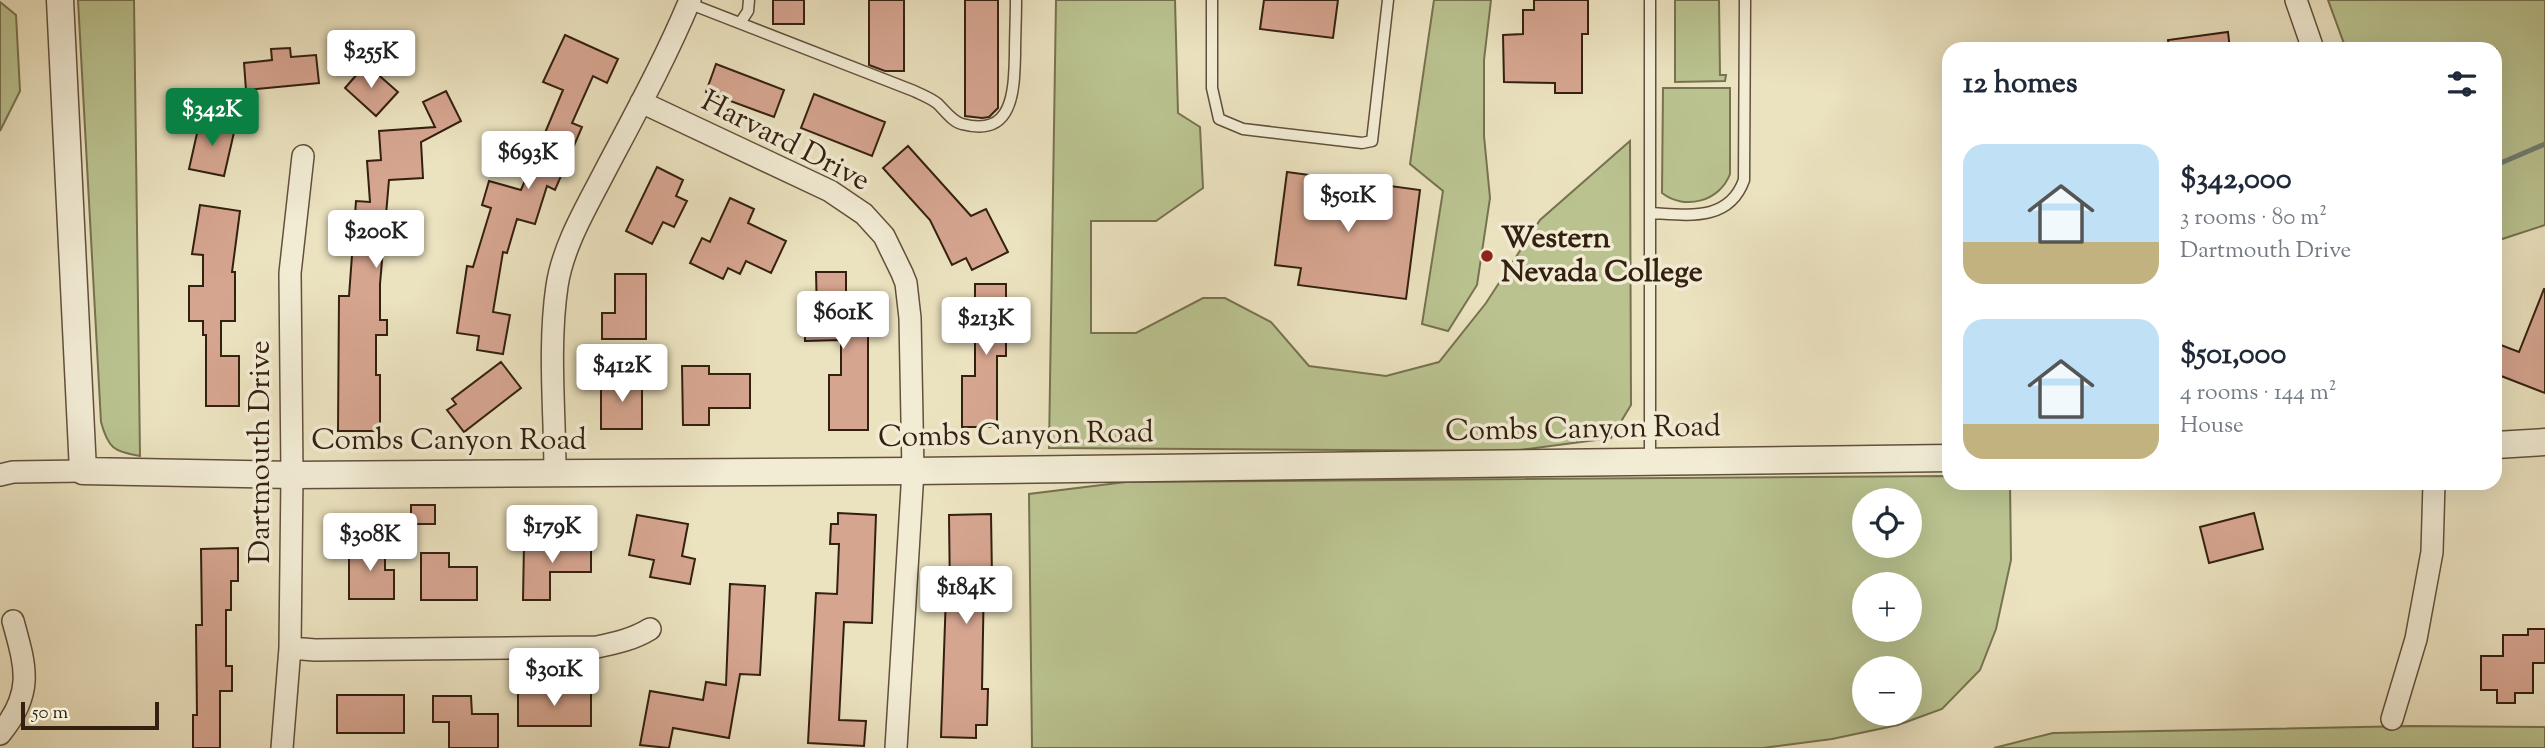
<!DOCTYPE html>
<meta charset="utf-8">
<style>
body{margin:0;font-family:"Sorts Mill Goudy",serif;background:#f2f2f3;color:#1f2937;height:100vh;display:flex;flex-direction:column;font-size:26px;white-space:nowrap}
*{box-sizing:border-box;margin:0}
p{font-size:23px;color:#747a83}
.icon{flex:none;width:38px;height:38px;fill:none;stroke:currentColor;stroke-width:2;stroke-linecap:round;stroke-linejoin:round}
.map{position:relative;flex:1;overflow:hidden}
.sheet{position:absolute;left:1942px;top:42px;width:560px;height:448px;display:flex;flex-direction:column;background:#fff;border-radius:21px;box-shadow:0 7px 28px #0002}
.sheet>*{flex:none}
.fabs{position:absolute;left:1852px;top:488px;display:grid;gap:14px}
.fabs a{display:grid;place-items:center;width:70px;height:70px;border-radius:50%;background:#fff;box-shadow:0 7px 28px #0002;font-size:35px}
.scale{position:absolute;left:21px;bottom:18px;width:138px;box-sizing:border-box;padding-left:7px;border:4px solid #342010;border-top:0;font-size:19px;line-height:24px;white-space:nowrap;color:#342010;-webkit-text-stroke:5px #f2ecd5;paint-order:stroke}
.price{position:absolute;translate:-50% -60px;padding:0 16px;border-radius:7px;background:#fff;color:#222;font-size:23px;line-height:46px;filter:drop-shadow(0 2px 4px #0008)}
.price::after{content:'';position:absolute;left:50%;top:42px;width:21px;height:16px;margin-left:-10px;background:inherit;clip-path:polygon(0 0,100% 0,50% 100%)}
.price.active{background:#0b8043;color:#fff}
ul{padding:0;list-style:none}
li{display:flex;align-items:center;gap:21px;height:175px;padding:0 21px}
li span{display:grid;place-items:center;flex:none;width:196px;height:140px;border-radius:21px;color:#555}
li>.icon{margin-inline-start:auto}
span .icon{width:84px;height:84px;fill:#fffc;stroke-width:1}
li b{font-size:30px}
h2{display:flex;justify-content:space-between;align-items:center;height:84px;padding:0 21px;font-size:30px}
.map>svg:first-child{display:block}
.green{fill:#bac390;stroke:#777250;stroke-width:2;fill-rule:evenodd}
.lines{fill:none;stroke-linecap:round;stroke-linejoin:round}
.stream{stroke:#707e72;stroke-width:5}
.building{fill:#d6a590;stroke:#342010;stroke-width:2}
.service-casing{stroke:#62503c;stroke-width:13}
.minor-casing{stroke:#62503c;stroke-width:24}
.tertiary-casing{stroke:#62503c;stroke-width:29}
.service{stroke:#f2ecd5;stroke-width:10}
.minor{stroke:#f2ecd5;stroke-width:21}
.tertiary{stroke:#f2ecd5;stroke-width:26}
.poi-dot{fill:#8f2418;stroke:#f2ecd5;stroke-width:2.5}
.labels{text-anchor:middle;dominant-baseline:central;stroke-width:7;stroke-linejoin:round;paint-order:stroke}
.street-label{font-size:30px;fill:#342010;stroke:#f2ecd5}
.poi-label{font-size:30px;font-weight:bold;fill:#342010;stroke:#f2ecd5;text-anchor:start}
</style>
<div class="map">
<svg width="2545" height="748" viewBox="0 0 2545 748">
<rect width="100%" height="100%" fill="#ebe2bf"/>
<filter id="stains"><feTurbulence type="fractalNoise" baseFrequency=".00286" numOctaves="4"/><feColorMatrix values="0 0 0 0 .2 0 0 0 0 .09 0 0 0 0 .02 0 0 0 .5 -.17"/></filter>
<radialGradient id="worn" r=".72"><stop offset=".6" stop-color="#630" stop-opacity="0"/><stop offset="1" stop-color="#630" stop-opacity=".3"/></radialGradient>
<path class="green" d="M78,0h56l6,456c-26,-4 -32,-8 -39,-34z
M1056,0h119l3,113 22,14 3,61 -47,33h-65v112h45l67,-35h22l46,24 38,44 77,10 53,-14 47,-59 54,-83 90,-79 1,264 -20,33 -99,13 -463,-3z
M1434,0h57l-7,60v76l6,62 -13,87 -29,46 -26,-7 21,-133 -33,-27z
M1675,0h44l1,75h6l-1,6 -50,1z
M2328,0h217v225l-49,16v-192h-150z
M0,2l16,13 4,76 -20,40z
M1663,88h67v86c-10,27 -45,37 -68,19z
M1949,476l1,7h60l1,77 -15,69 -16,41 -38,39 -44,16 -66,14 -69,9h-731l-3,-254 97,-12zM1864,500h45v46h-45zM1864,584h45v46h-45zM1864,668h45v46h-45z
M2411,726l134,1v21h-551l59,-15z"/>
<g class="lines">
<path class="stream" d="M2496,165l49,-21"/>
</g>
<path class="building" d="M773,0h31v24h-31z
M869,0h35v71h-19l-16,-6z
M965,0h33v108l-9,9 -7,1 -17,-2z
M1264,0h74l-5,38 -73,-9z
M1534,0h54v34h-6v59h-27v-10l-51,-1 -1,-47 20,-1v-24h11z
M2228,32l2,17h-61l-1,-9z
M565,35l53,24 -11,24 -14,-7 -21,47 10,4 -27,63 -8,-4 -12,38 -18,-5 -10,34 -4,-1 -10,60 17,3 -7,39 -26,-4 2,-14 -22,-3 10,-67 6,1 18,-59 -9,-3 7,-24 32,9 42,-100 -20,-8z
M290,48l1,9 25,-2 3,28 -73,7 -2,-27 28,-3 -1,-11z
M366,64l32,28 -22,24 -31,-28z
M716,64l68,26 -10,27 -68,-25z
M446,91l15,30 -40,21 2,36 -34,2 -9,104v36h7v15h-11v40h4v56h-42l1,-135h10l7,-95 14,1 -3,-41 14,-1 -2,-29 56,-4 -12,-25z
M814,94l71,28 -13,34 -71,-28z
M200,120l35,8 -11,48 -35,-7z
M908,146l63,70 15,-7 22,43 -36,18 -6,-12 -14,7 -22,-45 -47,-52z
M657,167l26,13 -7,16 11,5 -13,26 -11,-5 -11,22 -26,-13z
M1287,172l133,18 -14,109 -108,-14 3,-17 -26,-3z
M730,198l24,11 -6,14 38,18 -15,32 -25,-12 -6,13 -12,-6 -5,11 -33,-16 12,-25 8,4z
M200,205l40,6 -8,61h3v49h-14v35h18v50h-33v-71h-3v-14h-14v-35h14v-31l-11,-1z
M816,272h30v26h6l1,16h15v116h-39v-55h12v-35l-36,1v-27h12z
M615,274h31v65h-44v-26h13z
M975,284h31v72h-9v71h-35v-51h13z
M2544,289h1v104l-49,-19v-15l5,-14 18,7z
M501,362l20,26 -57,44 -17,-22 9,-6 -4,-5z
M682,366h27v8h41v34h-41v17h-26z
M601,380h41v49h-41z
M411,505h24v19h-24z
M838,513l38,2 -4,108 -28,-1 -5,98 27,1 -2,25 -56,-3 8,-150 21,1 2,-50h-9l1,-20h7z
M2254,513l9,36 -54,14 -9,-36z
M991,514l1,63h-8l-2,112h6l-1,36h-11v13l-35,-1 5,-142h4l-1,-80z
M637,515l51,9 -6,32 13,3 -5,25 -40,-7 4,-17 -25,-5z
M349,543h36v27h9v29h-45z
M524,543h67v29h-41v28h-27z
M238,548v33h-7v29h-5v56h6v25h-12v57h-27v-33h4l-1,-90h6l-1,-76z
M421,553h28v14h28v33h-56z
M730,584l35,2 -5,89 -20,-1 -11,64 -56,-10 -4,20 -29,-3 10,-54 53,9 3,-18 20,3z
M2528,629h17v34h-12v30h-18v10h-18v-13h-16v-34h22v-21h25z
M518,691h73v35h-73z
M337,695h67v38h-67z
M433,696h38l1,18h26v34h-49v-26h-16z"/>
<g class="lines">
<defs>
<path id="service" d="M1212,0v88l7,31 24,10 119,14 10,-2 16,-141
M688,3l226,88c8,4 17,7 24,13 7,7 15,18 24,20 52,14 52,-34 53,-70 0,-18 1,-36 1,-54
M740,23l8,-12 1,-11
M1651,213c37,2 78,9 93,-33l1,-180
M1650,463v-463"/>
<path id="minor" d="M2296,0l17,49
M641,102l189,89 34,23 20,22 18,37 4,10 4,35 3,153 -17,277
M555,473c0,-61 -7,-126 2,-187 6,-40 29,-78 47,-113 30,-57 61,-113 86,-173
M0,475l13,-3 70,-1
M290,648l25,2 282,-3c19,-4 37,-8 53,-18
M2392,719l24,-80 16,-87 2,-69
M0,734c34,-41 26,-66 13,-113
M282,748l8,-100 2,-173 -2,-202 13,-117"/>
<path id="tertiary" d="M60,0l23,471 209,4 621,-4 1037,-13
M2496,445l49,-3"/>
</defs>
<use href="#service" class="service-casing"/>
<use href="#minor" class="minor-casing"/>
<use href="#tertiary" class="tertiary-casing"/>
<use href="#service" class="service"/>
<use href="#minor" class="minor"/>
<use href="#tertiary" class="tertiary"/>
</g>
<circle class="poi-dot" cx="1487" cy="256" r="7"/>
<g class="labels">
<g class="street-label">
<text transform="translate(785 142) rotate(27)">Harvard Drive</text>
<text transform="translate(1583 430) rotate(-1)">Combs Canyon Road</text>
<text transform="translate(1016 436) rotate(-1)">Combs Canyon Road</text>
<text x="449" y="441">Combs Canyon Road</text>
<text transform="translate(261 452) rotate(-90)">Dartmouth Drive</text>
</g>
<g class="poi-label">
<text x="1501" y="239">Western<tspan x="1501" dy="34">Nevada College</tspan></text>
</g>
</g>
<rect width="100%" height="100%" filter="url(#stains)"/>
<rect width="100%" height="100%" fill="url(#worn)"/>
</svg>
<div class="fabs">
<a><svg class="icon" aria-label="locate" viewBox="0 0 24 24"><circle cx="12" cy="12" r="6"/><path d="M12 2v4M12 18v4M2 12h4M18 12h4"/></svg></a>
<a>+</a>
<a>−</a>
</div>
<div class="scale">50 m</div>
<b class="price" style="left:371px;top:90px">$255K</b>
<b class="price active" style="left:212px;top:148px">$342K</b>
<b class="price" style="left:528px;top:191px">$693K</b>
<b class="price" style="left:1348px;top:234px">$501K</b>
<b class="price" style="left:376px;top:270px">$200K</b>
<b class="price" style="left:843px;top:351px">$601K</b>
<b class="price" style="left:986px;top:357px">$213K</b>
<b class="price" style="left:622px;top:404px">$412K</b>
<b class="price" style="left:552px;top:565px">$179K</b>
<b class="price" style="left:370px;top:573px">$308K</b>
<b class="price" style="left:966px;top:626px">$184K</b>
<b class="price" style="left:554px;top:708px">$301K</b>
<section class="sheet">
<h2>12 homes<svg class="icon" aria-label="filters" viewBox="0 0 24 24"><path d="M4 7h16M4 17h16"/><circle cx="9" cy="7" r="2"/><circle cx="15" cy="17" r="2"/></svg></h2>
<ul>
<li><span style="background:linear-gradient(#bfe0f5 70%,#c2b280 0)"><svg class="icon" aria-label="home" viewBox="0 0 24 24"><path d="M3 11l9-7 9 7M6 9v11h12V9"/></svg></span><div><b>$342,000</b><p>3 rooms · 80 m²</p><p>Dartmouth Drive</p></div></li>
<li><span style="background:linear-gradient(#bfe0f5 75%,#c2b280 0)"><svg class="icon" aria-label="home" viewBox="0 0 24 24"><path d="M3 11l9-7 9 7M6 9v11h12V9"/></svg></span><div><b>$501,000</b><p>4 rooms · 144 m²</p><p>House</p></div></li>
</ul>
</section>
</div>
